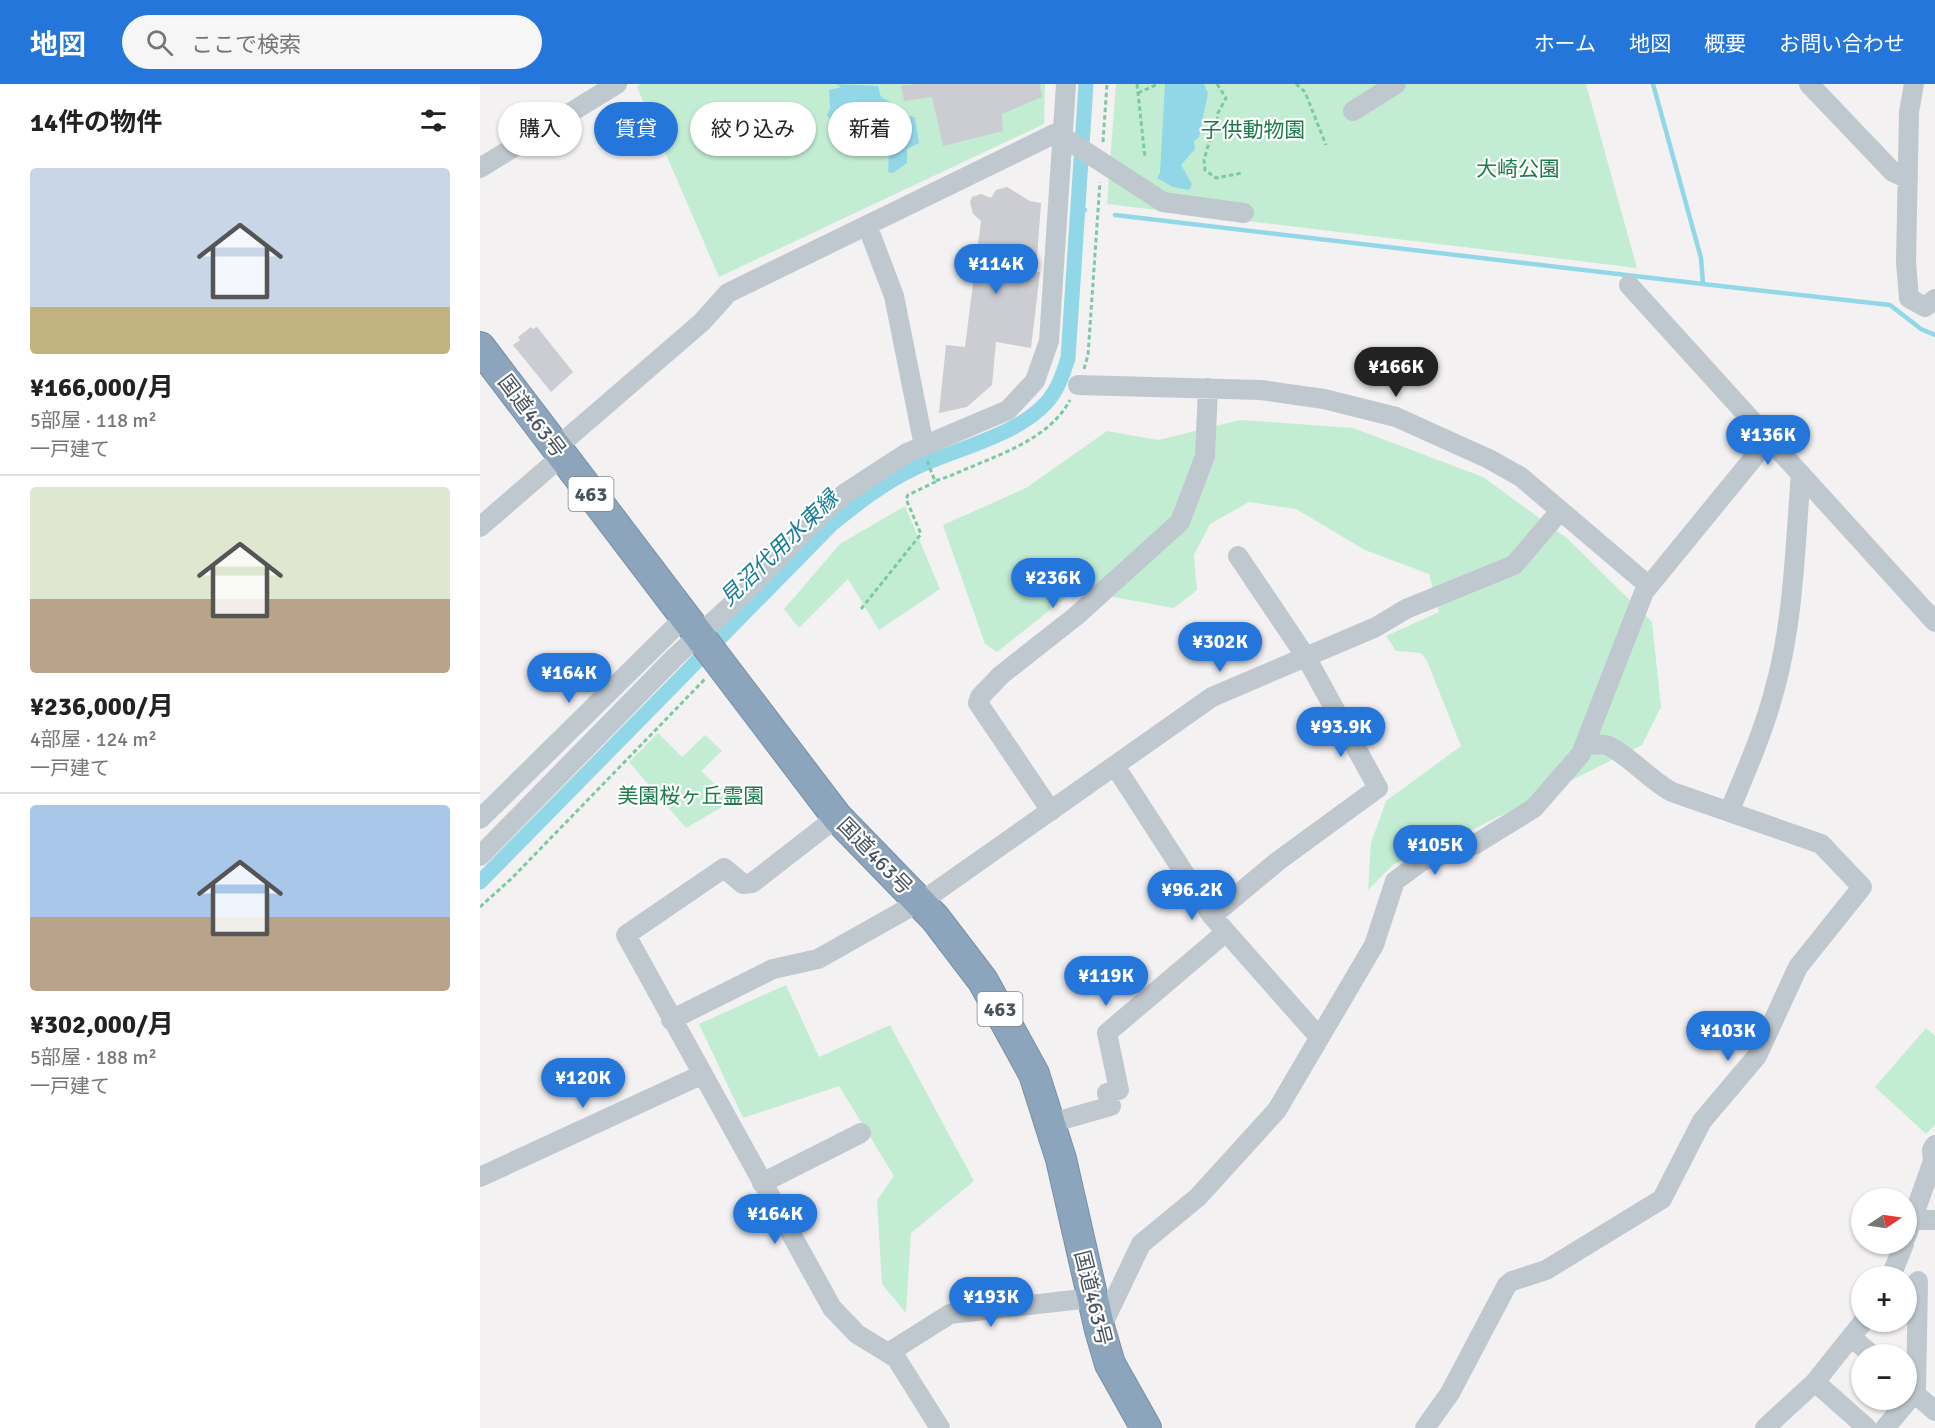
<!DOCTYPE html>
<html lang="ja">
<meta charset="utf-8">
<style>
body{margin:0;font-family:Signika,"Noto Sans JP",sans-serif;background:#f6f6f6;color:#222;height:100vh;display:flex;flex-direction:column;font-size:22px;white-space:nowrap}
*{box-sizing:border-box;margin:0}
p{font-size:20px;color:#767676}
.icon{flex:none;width:33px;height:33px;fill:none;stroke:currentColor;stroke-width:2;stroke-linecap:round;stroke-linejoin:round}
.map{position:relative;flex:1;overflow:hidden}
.details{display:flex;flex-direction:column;background:#fff;width:480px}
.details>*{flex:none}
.top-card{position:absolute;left:18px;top:18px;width:570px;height:54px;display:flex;gap:12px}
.needle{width:39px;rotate:77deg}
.tools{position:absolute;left:1371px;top:1104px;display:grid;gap:12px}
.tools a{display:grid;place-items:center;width:66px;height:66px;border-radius:50%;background:#fff;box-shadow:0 2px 4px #0004;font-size:30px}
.price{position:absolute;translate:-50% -51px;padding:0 14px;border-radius:21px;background:#2476da;color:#fff;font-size:20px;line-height:39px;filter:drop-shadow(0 2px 3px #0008)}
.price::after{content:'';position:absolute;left:50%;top:36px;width:18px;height:14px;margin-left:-9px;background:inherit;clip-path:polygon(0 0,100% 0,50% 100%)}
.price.on{background:#222;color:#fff}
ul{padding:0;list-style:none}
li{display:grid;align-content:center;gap:12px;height:318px;padding:0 30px}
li+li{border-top:2px solid #e0e0e0}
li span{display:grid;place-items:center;height:186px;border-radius:6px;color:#555}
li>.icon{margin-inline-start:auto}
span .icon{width:108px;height:108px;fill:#fffc;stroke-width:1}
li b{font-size:26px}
h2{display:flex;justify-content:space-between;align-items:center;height:72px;padding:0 30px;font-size:26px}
.pill{padding:0 21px;border-radius:27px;background:#fff;box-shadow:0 2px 4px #0004;font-size:21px;line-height:54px}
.pill.on{background:#2476da;color:#fff}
header{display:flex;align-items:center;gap:36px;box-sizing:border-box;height:84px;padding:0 30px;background:#2476da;color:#fff}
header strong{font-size:28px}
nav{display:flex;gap:33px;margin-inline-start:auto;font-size:21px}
.search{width:420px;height:54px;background:#f6f6f6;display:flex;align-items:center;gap:15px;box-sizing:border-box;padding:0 21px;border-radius:33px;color:#767676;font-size:22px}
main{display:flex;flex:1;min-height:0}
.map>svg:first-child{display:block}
.green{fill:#c3edd3}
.water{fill:#92d7e8}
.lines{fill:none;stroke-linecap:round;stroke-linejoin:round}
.stream{stroke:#92d7e8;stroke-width:4.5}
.canal{stroke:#92d7e8;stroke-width:15}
.building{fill:#cbcdd3}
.highway-casing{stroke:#778fa8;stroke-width:32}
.path{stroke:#7ccaa3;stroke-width:3;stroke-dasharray:4.5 3;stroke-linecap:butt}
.minor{stroke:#c0c8cf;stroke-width:20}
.highway{stroke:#8ca4bc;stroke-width:30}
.labels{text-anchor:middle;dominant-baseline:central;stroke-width:4.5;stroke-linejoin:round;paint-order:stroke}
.shield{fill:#fff;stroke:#80878e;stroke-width:1.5}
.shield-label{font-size:20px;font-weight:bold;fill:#4a545d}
.park-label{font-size:21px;fill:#1d7c4b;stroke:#fff}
.street-label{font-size:21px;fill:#4a545d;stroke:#fff}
.water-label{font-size:22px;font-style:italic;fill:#157d96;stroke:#fff}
</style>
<header>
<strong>地図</strong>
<div class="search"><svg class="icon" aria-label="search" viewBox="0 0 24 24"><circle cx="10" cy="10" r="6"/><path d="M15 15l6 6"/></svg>ここで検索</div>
<nav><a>ホーム</a><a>地図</a><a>概要</a><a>お問い合わせ</a></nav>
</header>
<main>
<section class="details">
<h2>14件の物件<svg class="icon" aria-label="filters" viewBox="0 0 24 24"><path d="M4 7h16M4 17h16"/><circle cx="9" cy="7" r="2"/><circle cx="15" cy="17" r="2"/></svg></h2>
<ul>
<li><span style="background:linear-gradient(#c9d6e8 75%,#c2b280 0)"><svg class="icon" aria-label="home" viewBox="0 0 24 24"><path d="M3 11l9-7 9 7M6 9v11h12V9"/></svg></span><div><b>¥166,000/月</b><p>5部屋 · 118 m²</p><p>一戸建て</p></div></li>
<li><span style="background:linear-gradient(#dfe7d0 60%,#b9a48a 0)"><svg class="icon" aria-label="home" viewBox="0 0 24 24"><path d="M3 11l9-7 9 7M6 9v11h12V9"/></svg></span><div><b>¥236,000/月</b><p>4部屋 · 124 m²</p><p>一戸建て</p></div></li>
<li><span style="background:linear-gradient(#a9c7e8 60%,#b9a48a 0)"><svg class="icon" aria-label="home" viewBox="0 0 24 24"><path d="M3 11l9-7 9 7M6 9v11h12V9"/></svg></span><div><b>¥302,000/月</b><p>5部屋 · 188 m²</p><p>一戸建て</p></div></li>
</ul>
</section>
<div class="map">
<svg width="1455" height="1344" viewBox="0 0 1455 1344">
<rect width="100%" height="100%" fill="#f3f1f1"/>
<path class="green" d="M160,0h405l-1,40 -325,153 -82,-190z
M636,0h470l51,184 -530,-64z
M760,336l113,8 130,49 85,62 84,83 9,85 -19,38 -174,87 -74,32 -26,26 3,-47 15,-42 75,-55 -34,-85 -6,-8 -25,-2 -10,-15 53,-24 -10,-38 -64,-24 -69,-41 -47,-7 -39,22 -16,31 3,35 -23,18 -99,-18 -78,62 -12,-8 -42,-119 83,-37 81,-57 51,9z
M425,422l35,83 -61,41 -31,-51 -49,49 -15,-19 56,-65z
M178,649l24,24 23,-22 17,16 -21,20 31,30 -46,27 -57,-66z
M306,901l33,72 71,-32 84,156 -63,52 -5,80 -24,-29 -5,-84 17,-24 -55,-90 -96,32 -44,-94z
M1446,944l9,8v89l-9,9 -51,-47z"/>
<path class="water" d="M357,0l41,2 3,11 15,8 4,12 -6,13 4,1 10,-15 7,1 4,26 -12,6v14l-14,10 -5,-1 1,-19 -17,-15 -23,10 -22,-33 3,-7 -1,-18 12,-3z
M685,0h39l4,9 -9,44 -5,4 1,8 -14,16 11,19 -3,6 -16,-3 -16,-9 3,-5z"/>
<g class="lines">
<path class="stream" d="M597,125l8,1
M635,131l588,69 -2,-26 -48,-174
M1223,200l187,21 31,24 14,6"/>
<path class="canal" d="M0,798l352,-358c26,-21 53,-42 83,-56 40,-19 101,-32 131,-65 12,-13 17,-29 22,-45l18,-274"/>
</g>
<path class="building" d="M437,0h123l2,13 -40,17 1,17 -60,15 -11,-49 -28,4 -3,-15z
M527,103l23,14 11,2 -5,69h4l-9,76 -35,-6 -4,43 -25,22 -28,6 7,-68 19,2 16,-126 -8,-7 -3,-12 2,-5 9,-3 10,4 5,-8z
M51,243l2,2 4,-2 36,45 -22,20 -38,-47 7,-5 -2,-3z"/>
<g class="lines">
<defs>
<path id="highway" d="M0,263l357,470 98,101 48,63 51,93 27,85 39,171 10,34 36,64"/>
</defs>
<use href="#highway" class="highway-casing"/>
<path class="path" d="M657,0l8,74
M737,0l9,14 -8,15 -2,16 -6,10 -6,21 1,10 11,8 26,-5
M816,0l9,8 21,53
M658,9l20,-9
M623,58l4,-58
M604,285l4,-14 12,-173
M447,377l8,20 15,-5c41,-19 98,-34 120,-76
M381,525l60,-75 -15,-35 2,-4 29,-14
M0,823l32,-29 194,-200"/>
<path class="minor" d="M1329,0l84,88 15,7
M1434,0l-5,28 -3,150 3,36 16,9 10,-8
M873,27l43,-27
M0,84l137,-84
M387,141l27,71 30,150
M1149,201l306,337
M598,301l183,5 63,9 72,18 93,42 32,18 128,109
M76,364l146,-126 26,-29 326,-159 9,3 100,65 81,11
M0,443l82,-71
M635,682l97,150 107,121
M571,727l-73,-108 2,-6 21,-22 75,-59 104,-94 25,-66 3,-68
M1249,728c17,-41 35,-81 46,-124 19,-69 20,-143 26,-214
M357,733l-85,66 -9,1 -19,-16 -98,67 206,373 25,26 39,24 44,70
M0,735l205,-202
M0,772l195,-199 67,-62 75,-76 27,-25 63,-41 101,-43 27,-29 14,-40 17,-257
M732,832l66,-55 100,-73 -72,-131 -68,-101
M191,936l102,-51 45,-10 110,-62 284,-200 164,-70 30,-18 108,-44 46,-54
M571,1039l60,-17 -4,-13 12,-3 -12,-57 119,-101
M0,1093l221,-102
M282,1099l99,-50
M1433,1136h22
M1426,1153l27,-76 -1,-11 3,-5
M1411,1192l13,-32
M620,1246l41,-86 57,-47 79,-87 97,-165 21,-64 27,-20 52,-16 60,-37 47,-54 63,-162 125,-153
M1371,1253l20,17
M408,1269l62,-39 141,-16
M1335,1298l52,46
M1426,1302l29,25
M945,1344l25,-35 57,-108 5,-4 34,-11 116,-71 40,-78 55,-65 41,-89 64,-80 -41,-43 -149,-52c-20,-10 -49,-42 -66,-47 -6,-1 -14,0 -20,0
M1285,1344l50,-46 48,-60
M1405,1344l31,-37 2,-110"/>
<use href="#highway" class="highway"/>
</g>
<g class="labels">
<g class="shield">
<rect x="88.5" y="393" width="45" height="34" rx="4.5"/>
<rect x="497.5" y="908" width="45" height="34" rx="4.5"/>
</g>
<g class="shield-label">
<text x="111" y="410">463</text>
<text x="520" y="925">463</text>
</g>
<g class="park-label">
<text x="773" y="46">子供動物園</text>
<text x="1038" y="85">大崎公園</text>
<text x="211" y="712">美園桜ヶ丘霊園</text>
</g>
<g class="street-label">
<text transform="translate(52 332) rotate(53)">国道463号</text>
<text transform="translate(395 772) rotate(46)">国道463号</text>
<text transform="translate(613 1214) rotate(76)">国道463号</text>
</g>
<g class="water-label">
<text transform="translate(299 464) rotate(-44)">見沼代用水東縁</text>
</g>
</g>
</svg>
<div class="tools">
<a><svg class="needle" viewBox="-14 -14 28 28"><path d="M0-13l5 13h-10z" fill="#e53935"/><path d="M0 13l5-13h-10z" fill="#767676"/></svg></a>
<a>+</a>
<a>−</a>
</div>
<b class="price" style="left:516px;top:211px">¥114K</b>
<b class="price on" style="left:916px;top:314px">¥166K</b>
<b class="price" style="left:1288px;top:382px">¥136K</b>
<b class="price" style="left:573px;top:525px">¥236K</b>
<b class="price" style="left:740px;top:589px">¥302K</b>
<b class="price" style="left:89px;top:620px">¥164K</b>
<b class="price" style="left:861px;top:674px">¥93.9K</b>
<b class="price" style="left:955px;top:792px">¥105K</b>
<b class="price" style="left:712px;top:837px">¥96.2K</b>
<b class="price" style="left:626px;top:923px">¥119K</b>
<b class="price" style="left:1248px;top:978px">¥103K</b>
<b class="price" style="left:103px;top:1025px">¥120K</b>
<b class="price" style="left:295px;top:1161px">¥164K</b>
<b class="price" style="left:511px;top:1244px">¥193K</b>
<div class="top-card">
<a class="pill">購入</a>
<a class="pill on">賃貸</a>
<a class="pill">絞り込み</a>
<a class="pill">新着</a>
</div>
</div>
</main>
